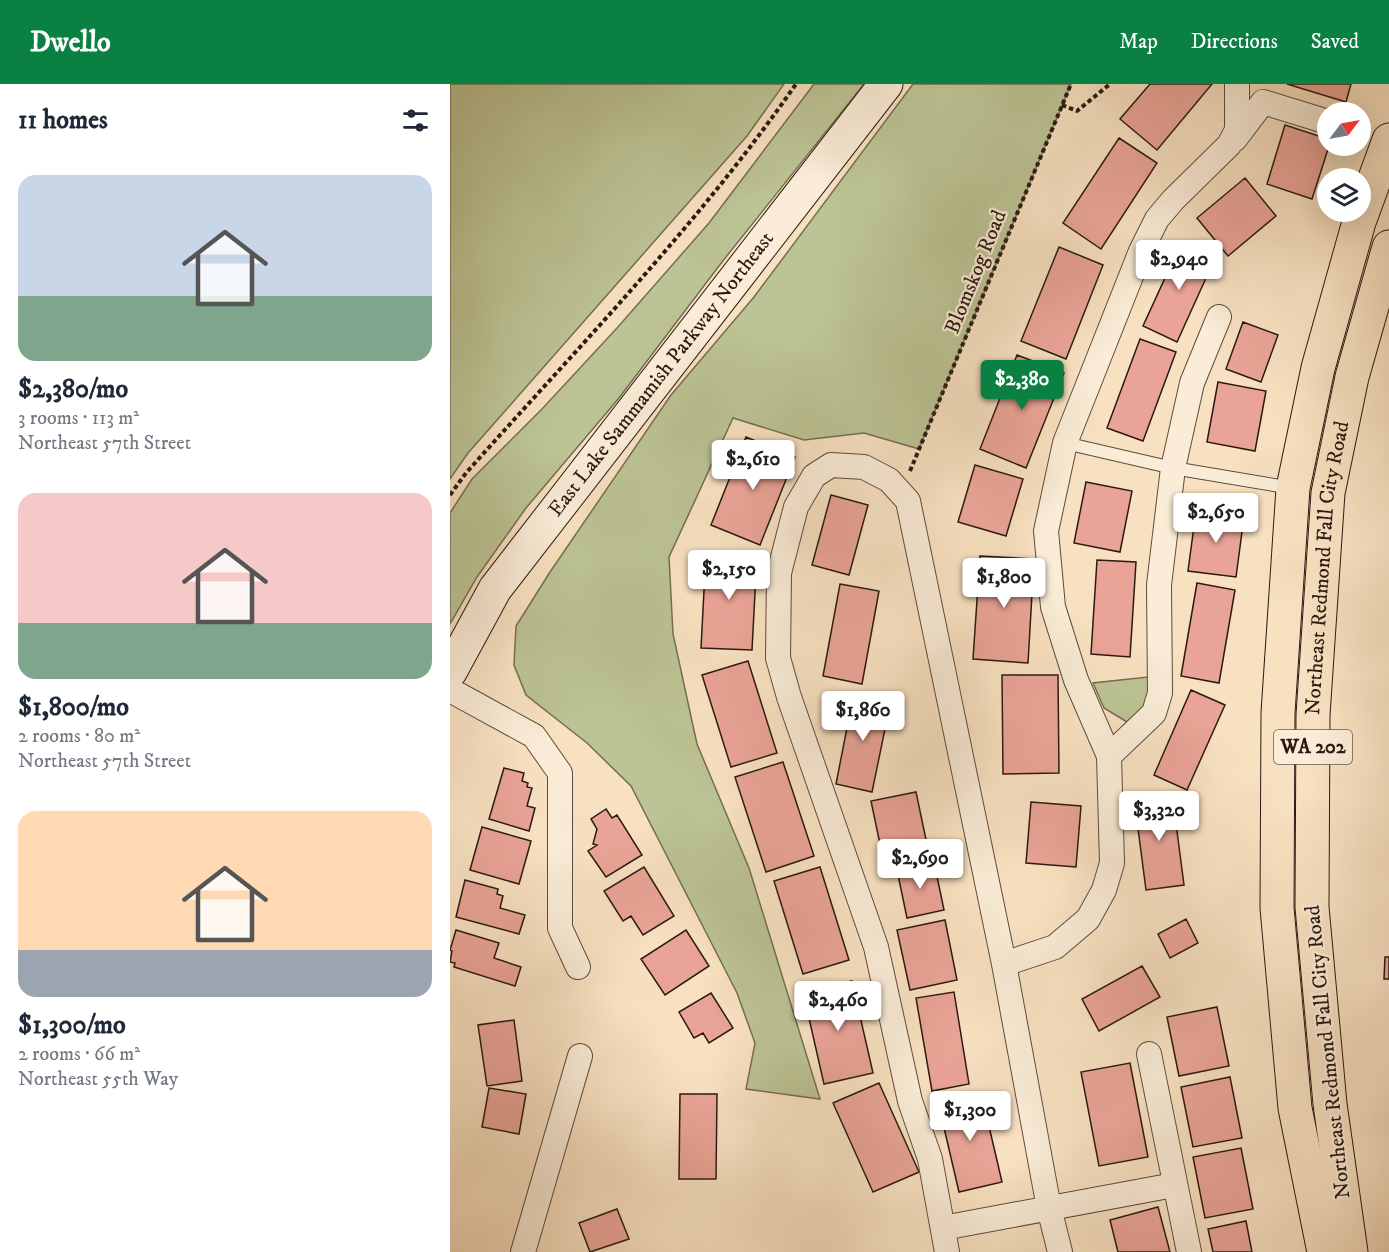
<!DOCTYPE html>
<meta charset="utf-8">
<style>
body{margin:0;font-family:"IM FELL DW Pica",serif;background:#f6f6f7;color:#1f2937;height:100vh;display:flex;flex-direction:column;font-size:22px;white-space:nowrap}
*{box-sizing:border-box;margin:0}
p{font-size:20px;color:#747a83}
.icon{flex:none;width:33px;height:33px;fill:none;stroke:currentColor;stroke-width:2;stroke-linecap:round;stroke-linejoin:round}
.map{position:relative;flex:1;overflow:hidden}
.drawer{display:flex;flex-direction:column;background:#fff;width:450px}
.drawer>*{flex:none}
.needle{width:39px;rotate:58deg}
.fabs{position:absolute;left:867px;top:18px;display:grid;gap:12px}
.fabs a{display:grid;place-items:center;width:54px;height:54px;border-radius:50%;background:#fff;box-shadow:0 6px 24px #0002;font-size:30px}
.price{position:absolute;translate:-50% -51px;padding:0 14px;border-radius:6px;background:#fff;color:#222;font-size:20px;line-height:39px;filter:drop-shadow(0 2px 3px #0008)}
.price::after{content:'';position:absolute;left:50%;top:36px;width:18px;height:14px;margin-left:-9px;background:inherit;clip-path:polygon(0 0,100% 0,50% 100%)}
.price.on{background:#0b8043;color:#fff}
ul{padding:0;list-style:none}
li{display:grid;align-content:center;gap:12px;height:318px;padding:0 18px}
li span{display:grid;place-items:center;height:186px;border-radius:18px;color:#555}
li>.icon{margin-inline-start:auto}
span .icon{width:108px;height:108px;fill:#fffc;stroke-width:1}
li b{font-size:26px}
h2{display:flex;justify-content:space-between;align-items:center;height:72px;padding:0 18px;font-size:26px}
header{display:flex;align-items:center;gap:36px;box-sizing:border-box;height:84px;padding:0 30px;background:#0b8043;color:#fff}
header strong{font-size:28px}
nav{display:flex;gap:33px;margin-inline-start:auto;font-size:21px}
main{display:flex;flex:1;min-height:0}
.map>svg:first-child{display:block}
.green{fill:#bcc394;stroke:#746e53;stroke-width:1.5}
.building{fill:#eaa497;stroke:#2b1912;stroke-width:1.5}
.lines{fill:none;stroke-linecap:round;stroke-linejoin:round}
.lane-casing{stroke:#5e4b3e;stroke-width:14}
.street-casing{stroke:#5e4b3e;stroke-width:26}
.secondary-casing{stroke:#2b1912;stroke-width:35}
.primary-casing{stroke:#2b1912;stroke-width:35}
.path{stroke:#2b1912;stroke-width:4;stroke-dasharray:4.5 3;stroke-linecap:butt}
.lane{stroke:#faecd7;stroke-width:12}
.street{stroke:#faecd7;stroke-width:24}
.secondary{stroke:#faecd7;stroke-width:33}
.primary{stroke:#f8e1c1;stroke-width:33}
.labels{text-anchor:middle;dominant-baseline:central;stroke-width:4.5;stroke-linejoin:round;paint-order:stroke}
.shield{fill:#faecd7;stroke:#69584d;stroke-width:1.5}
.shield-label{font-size:20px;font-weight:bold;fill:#2b1912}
.street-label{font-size:21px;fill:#2b1912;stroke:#faecd7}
</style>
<header>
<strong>Dwello</strong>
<nav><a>Map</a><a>Directions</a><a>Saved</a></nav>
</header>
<main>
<section class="drawer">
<h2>11 homes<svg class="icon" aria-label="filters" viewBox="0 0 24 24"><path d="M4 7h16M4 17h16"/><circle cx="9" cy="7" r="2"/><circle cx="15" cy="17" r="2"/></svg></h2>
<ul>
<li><span style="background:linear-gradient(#c9d6e8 65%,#7fa58c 0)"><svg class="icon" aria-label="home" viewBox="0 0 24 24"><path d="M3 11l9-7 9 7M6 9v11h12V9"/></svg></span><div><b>$2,380/mo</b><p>3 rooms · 113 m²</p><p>Northeast 57th Street</p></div></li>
<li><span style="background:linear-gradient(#f6c9c9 70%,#7fa58c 0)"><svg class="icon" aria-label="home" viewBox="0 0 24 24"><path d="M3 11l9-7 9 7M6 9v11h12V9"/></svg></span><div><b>$1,800/mo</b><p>2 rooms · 80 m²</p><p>Northeast 57th Street</p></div></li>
<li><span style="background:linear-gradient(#ffd9b3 75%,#9aa5b1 0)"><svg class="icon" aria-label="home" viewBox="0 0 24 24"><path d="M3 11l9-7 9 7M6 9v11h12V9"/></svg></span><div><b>$1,300/mo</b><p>2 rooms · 66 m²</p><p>Northeast 55th Way</p></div></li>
</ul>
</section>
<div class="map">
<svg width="939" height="1168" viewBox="0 0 939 1168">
<rect width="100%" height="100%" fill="#f8e1c1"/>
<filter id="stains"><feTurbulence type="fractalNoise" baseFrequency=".00333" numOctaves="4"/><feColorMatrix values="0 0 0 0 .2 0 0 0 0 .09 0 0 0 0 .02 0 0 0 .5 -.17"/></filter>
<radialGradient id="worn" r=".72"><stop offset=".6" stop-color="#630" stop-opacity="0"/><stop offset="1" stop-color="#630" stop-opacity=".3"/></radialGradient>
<path class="green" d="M0,0h334l-37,52 -279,317 -18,26z
M364,0h50l-142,178 -103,136 -93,110 -49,69 -27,47v-111l22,-34 70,-70 75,-81 92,-105z
M463,0h158l-152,365 -55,-16 -60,7 -71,-22 -64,139 4,77 24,110 52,124 71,231 -74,-10 9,-46 -18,-50 -106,-207 -44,-43 -61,-48 -12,-30 2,-39 34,-54 121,-177 83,-98z
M698,593l1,27 -22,18 -23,-14 -11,-25z"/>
<path class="building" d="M700,0h62l-55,66 -37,-31z
M837,0h64l-5,18z
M835,41l43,14v7h1l-17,53 -45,-15z
M669,54l38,25 -56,86 -38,-26z
M795,94l31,38 -48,40 -31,-38z
M732,157l34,15 -39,86 -34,-16z
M609,163l44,18 -37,94 -45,-18z
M793,238l35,13 -17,47 -35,-13z
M690,255l36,13 -33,89 -36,-13z
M567,271l47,18 -38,95 -46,-19z
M768,298l48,9 -11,60 -48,-9z
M296,353l49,20 -35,88 -49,-20z
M525,381l48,14 -17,57 -48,-14z
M636,398l46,9 -12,61 -46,-9z
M381,411l37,10 -19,70 -37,-10z
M746,427l48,6 -8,60 -48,-6z
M256,468l51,3 -5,95 -51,-2z
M530,472l54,3 -6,104 -55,-4z
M647,476l39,2 -6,95 -39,-3z
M747,499l38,7 -16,93 -38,-7z
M390,500l39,7 -17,93 -39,-8z
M298,577l29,92 -46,14 -29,-92z
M552,591h56l1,98 -56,1z
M741,606l34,15 -38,85 -33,-15z
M404,608l37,8 -19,92 -36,-8z
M333,678l31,94 -48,16 -31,-95z
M54,684l20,5 -2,8 6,2 -1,4 5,1 -5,18 8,2 -6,23 -40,-12z
M466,708l13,62 -45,9 -13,-62z
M722,709l12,92 -38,5 -12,-92z
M581,718l50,4 -5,61 -50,-4z
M156,725l6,9 5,-3 25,40 -36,22 -18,-26 9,-6 -4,-1 4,-15 -6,-10z
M32,743l49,14 -12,43 -49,-14z
M484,778l10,48 -37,8 -10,-48z
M194,783l30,49 -31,19 -12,-19 -8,5 -19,-30z
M370,783l29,93 -46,14 -29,-93z
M15,796l33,9 -1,5 6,2 -3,12 25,7 -6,19 -63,-17z
M736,835l12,24 -28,15 -12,-24z
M495,836l12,60 -47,10 -13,-60z
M6,846l43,13 -5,15 27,9 -6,19 -61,-19 1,-4 -5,-1 2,-11 -2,-1z
M236,846l23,36 -44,29 -24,-36z
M935,873h4v22h-5z
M692,882l18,31 -61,34 -17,-32z
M402,897l21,92 -49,11 -21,-92z
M504,908l15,92 -37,7 -16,-93z
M261,909l22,35 -24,15 -6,-10 -9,5 -15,-26z
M767,923l12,59 -50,10 -12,-59z
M64,936l8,61 -35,5 -9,-61z
M680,979l18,94 -49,9 -18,-94z
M780,993l12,61 -49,9 -12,-60z
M429,999l40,89 -46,20 -40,-89z
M39,1004l37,6 -7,40 -37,-7z
M531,1008l21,90 -43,10 -21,-90z
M230,1010h37l-1,85h-37z
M791,1064l12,61 -48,9 -12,-61z
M708,1123l12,45h-52l-8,-32z
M167,1125l12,30 -39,13 -11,-29z
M796,1137l6,31h-39l-5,-23z"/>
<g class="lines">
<defs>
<path id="lane" d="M615,359l108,25 119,20"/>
<path id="street" d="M785,55l28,-37 65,20
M0,606l84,46 26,37v155l18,39
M659,672l45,-43 6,-20 -1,-108 14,-117 19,-85 27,-66
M554,880l51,-17 33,-28 16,-29 8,-27 -3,-107 -33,-76 -23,-73 -7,-76 19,-88 76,-192 16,-32 16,-19 56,-55 8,-15v-46
M699,970l40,198
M493,1144l231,-43
M73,1168l57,-196
M497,1168l-17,-93 -20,-58 -34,-154 -87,-250 -11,-39 1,-85 17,-66 18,-31 17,-11 33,2 25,13 19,21 96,463 45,244 11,44"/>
<g id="secondary">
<path id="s1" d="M0,588l45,-83 391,-505"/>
</g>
<g id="primary">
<path d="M874,1168l-29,-144 -18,-200 1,-195 15,-225 25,-120 41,-146 30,-82"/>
<path id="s2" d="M901,1168l-21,-148 -18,-197 1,-192 15,-222 24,-116 37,-130"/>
</g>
</defs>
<use href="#lane" class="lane-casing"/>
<use href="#street" class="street-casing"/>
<use href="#secondary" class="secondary-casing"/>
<use href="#primary" class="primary-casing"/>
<path class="path" d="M612,21l15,6 33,-27
M460,387l161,-387
M0,411l16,-22c113,-127 233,-249 330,-389"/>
<use href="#lane" class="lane"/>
<use href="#street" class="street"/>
<use href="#secondary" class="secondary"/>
<use href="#primary" class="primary"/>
</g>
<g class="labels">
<rect class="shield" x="824" y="646" width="78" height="34" rx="4.5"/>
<g class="shield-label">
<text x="863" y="663">WA 202</text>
</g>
<g class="street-label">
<text transform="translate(526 188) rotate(-68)">Blomskog Road</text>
<text stroke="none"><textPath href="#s1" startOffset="366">East Lake Sammamish Parkway Northeast</textPath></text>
<text stroke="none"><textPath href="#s2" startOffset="687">Northeast Redmond Fall City Road</textPath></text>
<text transform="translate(878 968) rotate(-96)">Northeast Redmond Fall City Road</text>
</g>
</g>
<rect width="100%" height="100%" filter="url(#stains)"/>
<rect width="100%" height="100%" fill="url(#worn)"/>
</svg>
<div class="fabs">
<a><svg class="needle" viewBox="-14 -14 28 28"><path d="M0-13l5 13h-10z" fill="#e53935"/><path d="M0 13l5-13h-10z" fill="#747a83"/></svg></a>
<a><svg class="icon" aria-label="layers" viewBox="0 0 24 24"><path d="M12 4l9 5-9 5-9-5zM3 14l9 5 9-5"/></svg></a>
</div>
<b class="price" style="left:729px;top:207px">$2,940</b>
<b class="price on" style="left:572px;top:327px">$2,380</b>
<b class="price" style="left:303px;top:407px">$2,610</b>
<b class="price" style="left:766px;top:460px">$2,650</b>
<b class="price" style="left:279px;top:517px">$2,150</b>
<b class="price" style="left:554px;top:525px">$1,800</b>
<b class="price" style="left:413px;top:658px">$1,860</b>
<b class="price" style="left:709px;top:758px">$3,320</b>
<b class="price" style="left:470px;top:806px">$2,690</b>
<b class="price" style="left:388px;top:948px">$2,460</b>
<b class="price" style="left:520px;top:1058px">$1,300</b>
</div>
</main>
